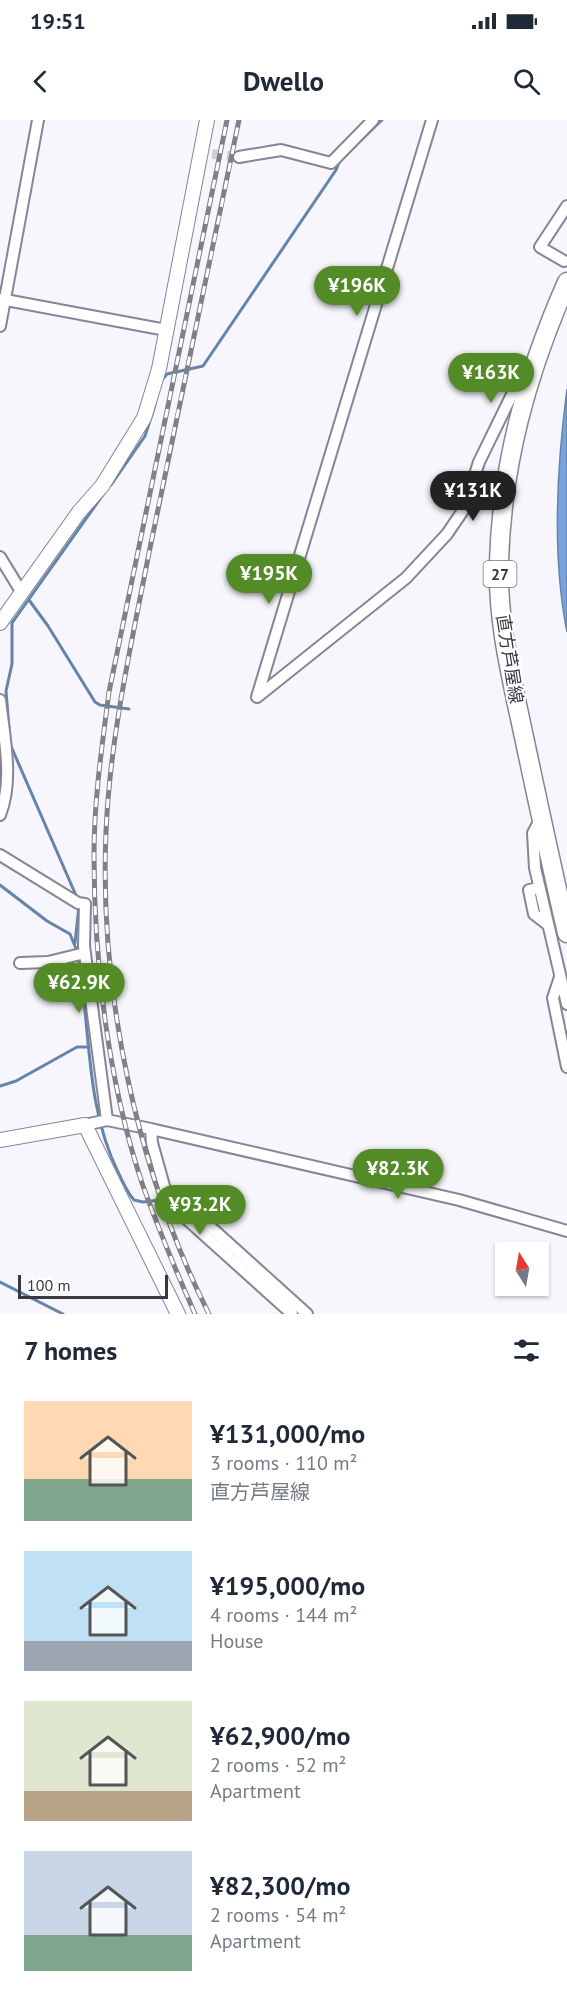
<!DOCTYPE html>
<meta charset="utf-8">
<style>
body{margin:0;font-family:"PT Sans","Noto Sans JP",sans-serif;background:#f6f6f7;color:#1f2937;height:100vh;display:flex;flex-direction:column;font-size:22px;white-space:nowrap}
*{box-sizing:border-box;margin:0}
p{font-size:20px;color:#747a83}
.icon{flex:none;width:33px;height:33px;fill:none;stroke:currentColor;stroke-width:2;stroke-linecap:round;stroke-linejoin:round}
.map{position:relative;height:1194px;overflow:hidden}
.panel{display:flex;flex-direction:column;background:#fff;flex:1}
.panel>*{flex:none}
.needle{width:39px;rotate:349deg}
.buttons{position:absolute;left:495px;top:1122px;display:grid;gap:12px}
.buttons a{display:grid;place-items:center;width:54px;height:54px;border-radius:0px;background:#fff;box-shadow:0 2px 4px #0004;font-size:30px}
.scale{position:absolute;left:18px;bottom:15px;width:150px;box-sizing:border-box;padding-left:6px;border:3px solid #38383e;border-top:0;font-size:16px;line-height:21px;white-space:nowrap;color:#38383e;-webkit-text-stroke:4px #fff;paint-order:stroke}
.price{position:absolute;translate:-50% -51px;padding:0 14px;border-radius:21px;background:#538b27;color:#fff;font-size:20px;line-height:39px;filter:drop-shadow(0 2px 3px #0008)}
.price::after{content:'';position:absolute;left:50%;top:36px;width:18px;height:14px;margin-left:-9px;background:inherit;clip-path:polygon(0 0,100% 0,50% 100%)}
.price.on{background:#222;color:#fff}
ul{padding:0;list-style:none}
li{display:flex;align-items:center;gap:18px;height:150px;padding:0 24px}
li span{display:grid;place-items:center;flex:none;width:168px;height:120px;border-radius:0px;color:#555}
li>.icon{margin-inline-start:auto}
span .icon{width:72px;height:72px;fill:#fffc;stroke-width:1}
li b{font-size:26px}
h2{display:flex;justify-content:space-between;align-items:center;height:72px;padding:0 24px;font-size:26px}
.status{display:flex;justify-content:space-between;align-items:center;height:42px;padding:0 30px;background:#fff;direction:ltr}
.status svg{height:16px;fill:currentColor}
header{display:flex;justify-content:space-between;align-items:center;height:78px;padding:0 24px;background:#fff;font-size:27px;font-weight:600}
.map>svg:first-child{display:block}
.water{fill:#78a4db;stroke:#6584ac;stroke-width:1.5}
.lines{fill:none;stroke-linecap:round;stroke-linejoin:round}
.stream{stroke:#6584ac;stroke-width:3}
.minor-tunnel{stroke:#d0d0d6;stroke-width:10;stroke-dasharray:10 5;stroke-linecap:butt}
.minor-casing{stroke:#868594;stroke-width:14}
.tertiary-casing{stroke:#868594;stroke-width:16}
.primary-casing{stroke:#868594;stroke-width:21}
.minor{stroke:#fff;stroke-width:10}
.tertiary{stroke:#fff;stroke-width:14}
.primary{stroke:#fff;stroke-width:18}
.rail-casing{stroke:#808086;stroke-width:5}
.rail{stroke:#fff;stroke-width:3;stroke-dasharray:9;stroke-linecap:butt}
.labels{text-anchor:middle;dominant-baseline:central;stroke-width:4.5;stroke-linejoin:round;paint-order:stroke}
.shield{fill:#fff;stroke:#747478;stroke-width:1.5}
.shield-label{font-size:16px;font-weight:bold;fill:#38383e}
.street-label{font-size:18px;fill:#38383e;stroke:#fff}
</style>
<div class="status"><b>19:51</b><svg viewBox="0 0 49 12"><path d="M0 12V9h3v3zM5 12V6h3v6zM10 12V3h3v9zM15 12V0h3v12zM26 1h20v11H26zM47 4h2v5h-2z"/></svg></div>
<header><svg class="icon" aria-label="back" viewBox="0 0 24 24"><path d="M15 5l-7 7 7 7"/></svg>Dwello<svg class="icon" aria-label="search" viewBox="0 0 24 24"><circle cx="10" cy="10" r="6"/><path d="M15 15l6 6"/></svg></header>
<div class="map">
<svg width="567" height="1194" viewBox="0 0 567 1194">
<rect width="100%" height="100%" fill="#f6f6fc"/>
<path class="water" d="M567,269v243c-15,-75 -10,-167 0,-243z"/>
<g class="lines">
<path class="stream" d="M358,23l24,-23
M161,261l6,-7 36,-8 133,-196 4,-10
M111,365l34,-49 10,-31
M29,480l19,26 47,76 5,3 29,4
M9,608l-3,-37 6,-27v-41l93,-131
M10,624l68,156
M0,643v30
M0,765l47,36 23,13 7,17
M75,823l4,-37
M78,837c13,72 7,148 40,215 5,10 9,20 16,28l9,2 25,-3 3,2
M0,966l16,-5 61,-34h11
M0,1162l63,32"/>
<path class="minor-tunnel" d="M212,34l27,3"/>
<defs>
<path id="minor" d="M239,37l42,-7 50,13 42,-43
M564,141l-24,-14 27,-41
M0,179l166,31
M0,206l38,-206
M0,437l22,36
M257,577l175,-577
M257,577l149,-119 41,-44 17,-25 15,-47 42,-86 10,-4
M0,580c4,36 14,80 0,115
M541,698l-8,15 2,35 32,136
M0,735l78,48 7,1 -1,42 23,174
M539,768l-10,2 5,24 13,10
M20,843l28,-1 37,-9
M560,857l-7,21 14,69
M85,1005l22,-5 44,9 308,71 108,31
M151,1009l1,14 14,50 8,1 133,120
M171,1085l121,109"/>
<path id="tertiary" d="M0,503l79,-111 23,-26 42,-68 15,-49 48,-249
M0,1020l85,-15 93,189"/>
<path id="primary" d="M567,162c-40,91 -65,180 -68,280 -2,60 13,118 25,175 14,66 28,131 43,196"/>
</defs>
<use href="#minor" class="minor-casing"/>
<use href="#tertiary" class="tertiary-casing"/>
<use href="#primary" class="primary-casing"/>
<use href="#minor" class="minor"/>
<use href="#tertiary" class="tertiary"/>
<use href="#primary" class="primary"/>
<defs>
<path id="rail" d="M195,1194c-19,-43 -37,-86 -53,-131 -34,-102 -48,-221 -48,-328 0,-55 8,-109 15,-163l118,-572
M209,1194c-72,-143 -110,-322 -103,-482 4,-95 25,-186 43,-279 29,-145 61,-289 90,-433"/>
</defs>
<use href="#rail" class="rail-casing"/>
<use href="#rail" class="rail"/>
</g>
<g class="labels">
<rect class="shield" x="483.5" y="441" width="33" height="26" rx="4.5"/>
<g class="shield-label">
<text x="500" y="454">27</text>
</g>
<g class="street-label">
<text transform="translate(510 539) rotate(81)">直方芦屋線</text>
</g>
</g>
</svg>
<div class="buttons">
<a><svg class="needle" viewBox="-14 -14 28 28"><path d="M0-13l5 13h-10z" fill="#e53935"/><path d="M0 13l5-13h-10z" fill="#747a83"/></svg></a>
</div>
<div class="scale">100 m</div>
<b class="price" style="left:357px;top:197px">¥196K</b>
<b class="price" style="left:491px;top:284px">¥163K</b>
<b class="price on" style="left:473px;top:402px">¥131K</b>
<b class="price" style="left:269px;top:485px">¥195K</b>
<b class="price" style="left:79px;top:894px">¥62.9K</b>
<b class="price" style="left:398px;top:1080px">¥82.3K</b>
<b class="price" style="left:200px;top:1116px">¥93.2K</b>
</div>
<section class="panel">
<h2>7 homes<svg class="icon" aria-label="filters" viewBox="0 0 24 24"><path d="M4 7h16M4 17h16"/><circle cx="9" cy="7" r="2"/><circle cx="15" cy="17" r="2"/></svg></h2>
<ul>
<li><span style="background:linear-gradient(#ffd9b3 65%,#7fa58c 0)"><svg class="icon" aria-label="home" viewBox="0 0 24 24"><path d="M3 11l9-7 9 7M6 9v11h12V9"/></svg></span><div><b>¥131,000/mo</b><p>3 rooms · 110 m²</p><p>直方芦屋線</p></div></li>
<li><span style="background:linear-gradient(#bfe0f5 75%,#9aa5b1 0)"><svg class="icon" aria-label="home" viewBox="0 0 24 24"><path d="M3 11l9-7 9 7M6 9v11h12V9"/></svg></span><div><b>¥195,000/mo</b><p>4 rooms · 144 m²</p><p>House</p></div></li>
<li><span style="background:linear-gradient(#dfe7d0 75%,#b9a48a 0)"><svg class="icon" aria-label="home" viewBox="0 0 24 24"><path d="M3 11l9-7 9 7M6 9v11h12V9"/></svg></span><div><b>¥62,900/mo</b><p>2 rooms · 52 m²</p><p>Apartment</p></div></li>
<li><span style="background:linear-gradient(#c9d6e8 70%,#7fa58c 0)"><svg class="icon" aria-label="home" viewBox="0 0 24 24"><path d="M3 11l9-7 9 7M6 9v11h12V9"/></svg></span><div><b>¥82,300/mo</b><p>2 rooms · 54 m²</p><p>Apartment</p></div></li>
</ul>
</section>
